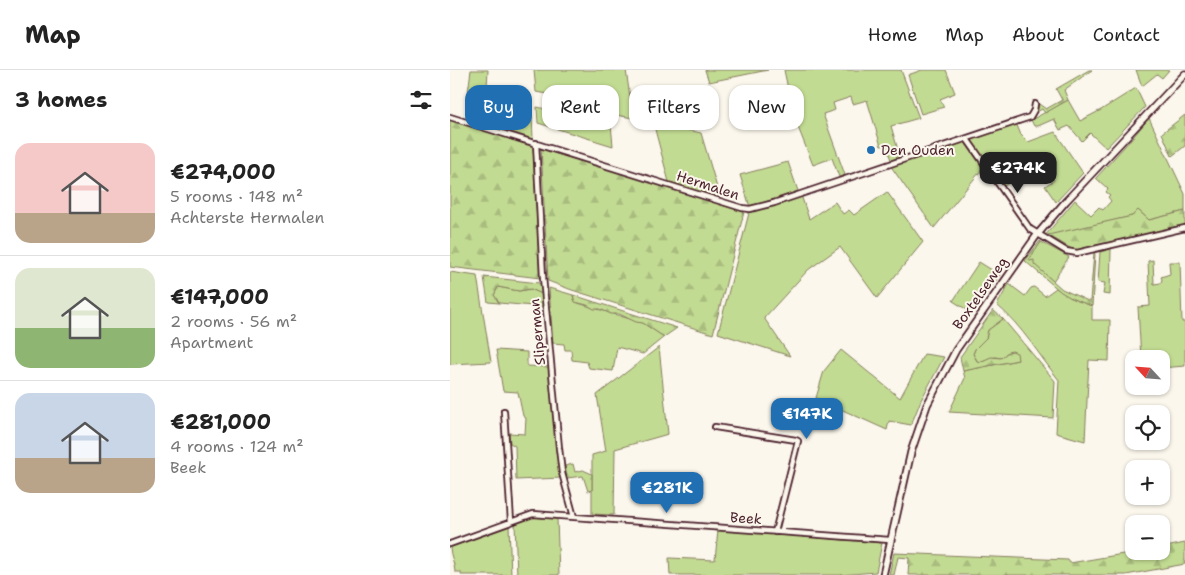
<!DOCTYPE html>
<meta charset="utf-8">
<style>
body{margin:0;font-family:"Shantell Sans",sans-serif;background:#f6f6f6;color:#222;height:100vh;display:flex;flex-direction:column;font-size:19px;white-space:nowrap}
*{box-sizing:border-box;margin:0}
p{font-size:16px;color:#767676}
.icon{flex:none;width:28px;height:28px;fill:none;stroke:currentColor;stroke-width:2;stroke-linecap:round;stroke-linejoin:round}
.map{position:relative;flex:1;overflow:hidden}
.panel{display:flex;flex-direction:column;background:#fff;width:450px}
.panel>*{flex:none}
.hud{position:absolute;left:15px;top:15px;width:475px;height:45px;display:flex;gap:10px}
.needle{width:32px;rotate:296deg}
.tools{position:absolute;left:675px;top:280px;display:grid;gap:10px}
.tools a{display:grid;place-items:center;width:45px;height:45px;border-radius:10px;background:#fff;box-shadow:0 1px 4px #0004;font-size:25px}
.price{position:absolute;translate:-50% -42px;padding:0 11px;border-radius:10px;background:#1f6fb2;color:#fff;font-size:16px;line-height:32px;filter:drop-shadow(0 1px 2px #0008)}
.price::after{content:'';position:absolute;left:50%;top:30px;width:15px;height:11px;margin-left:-8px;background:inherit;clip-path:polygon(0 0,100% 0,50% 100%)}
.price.current{background:#222;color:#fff}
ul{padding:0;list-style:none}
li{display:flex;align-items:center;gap:15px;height:125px;padding:0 15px}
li+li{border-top:1px solid #e0e0e0}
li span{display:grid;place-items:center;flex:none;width:140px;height:100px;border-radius:15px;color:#555}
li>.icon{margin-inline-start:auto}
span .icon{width:60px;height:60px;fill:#fffc;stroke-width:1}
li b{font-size:21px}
h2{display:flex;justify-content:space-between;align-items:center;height:60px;padding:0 15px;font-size:21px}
.chip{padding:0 18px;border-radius:15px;background:#fff;box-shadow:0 1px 4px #0004;font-size:18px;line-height:45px}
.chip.current{background:#1f6fb2;color:#fff}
header{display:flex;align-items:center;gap:30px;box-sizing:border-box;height:70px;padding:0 25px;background:#fff;border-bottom:1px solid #e0e0e0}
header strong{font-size:24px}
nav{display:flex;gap:28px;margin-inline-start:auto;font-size:18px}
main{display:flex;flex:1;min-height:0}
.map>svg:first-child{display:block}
.grass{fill:#c2db92;stroke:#867d5e}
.forest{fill:url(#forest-firs);stroke:#867d5e}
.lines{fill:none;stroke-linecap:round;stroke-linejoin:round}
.minor-casing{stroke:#4a1f2b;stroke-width:8}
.secondary-casing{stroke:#4a1f2b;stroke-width:9}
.minor{stroke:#fbf7ec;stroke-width:4.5}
.secondary{stroke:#fbf7ec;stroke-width:5.5}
.poi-dot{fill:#1f6fb2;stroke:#fbf7ec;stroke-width:2}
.labels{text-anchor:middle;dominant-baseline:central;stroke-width:4;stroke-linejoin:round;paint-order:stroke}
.poi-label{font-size:14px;fill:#4a1f2b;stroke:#fbf7ec;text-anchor:start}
.street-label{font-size:14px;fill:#4a1f2b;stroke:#fbf7ec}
</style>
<header>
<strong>Map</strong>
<nav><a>Home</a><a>Map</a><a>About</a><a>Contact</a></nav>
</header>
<main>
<section class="panel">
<h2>3 homes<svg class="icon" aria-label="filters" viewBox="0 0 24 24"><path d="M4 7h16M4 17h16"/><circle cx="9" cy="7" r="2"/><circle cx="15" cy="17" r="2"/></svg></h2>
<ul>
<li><span style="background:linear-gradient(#f6c9c9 70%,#b9a48a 0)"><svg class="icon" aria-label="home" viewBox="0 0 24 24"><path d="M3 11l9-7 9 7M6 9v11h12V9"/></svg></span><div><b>€274,000</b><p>5 rooms · 148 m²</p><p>Achterste Hermalen</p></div></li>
<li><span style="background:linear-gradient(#dfe7d0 60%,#8fb573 0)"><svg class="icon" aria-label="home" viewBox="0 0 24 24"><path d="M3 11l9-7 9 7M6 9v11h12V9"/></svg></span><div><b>€147,000</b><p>2 rooms · 56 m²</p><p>Apartment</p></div></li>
<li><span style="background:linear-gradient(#c9d6e8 65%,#b9a48a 0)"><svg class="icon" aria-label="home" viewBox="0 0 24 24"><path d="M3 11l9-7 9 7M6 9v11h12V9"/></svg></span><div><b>€281,000</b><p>4 rooms · 124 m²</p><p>Beek</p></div></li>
</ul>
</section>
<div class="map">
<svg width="735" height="505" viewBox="0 0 735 505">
<defs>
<pattern id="forest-firs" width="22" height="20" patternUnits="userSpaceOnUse" patternTransform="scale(1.25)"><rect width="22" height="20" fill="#c2db92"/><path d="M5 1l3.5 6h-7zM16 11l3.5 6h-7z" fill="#a8bc7e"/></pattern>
</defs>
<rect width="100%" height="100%" fill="#fbf7ec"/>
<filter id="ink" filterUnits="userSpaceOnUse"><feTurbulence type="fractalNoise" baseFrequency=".02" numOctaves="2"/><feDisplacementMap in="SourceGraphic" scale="10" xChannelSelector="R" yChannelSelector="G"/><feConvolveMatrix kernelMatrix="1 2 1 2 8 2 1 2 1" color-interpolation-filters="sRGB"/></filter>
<g filter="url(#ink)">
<path class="grass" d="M21,0h17l-2,32 46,13 1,24 -49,-16 1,-18 -18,-5z
M84,0h92l7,48 -23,-4 -1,-10 -73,-12z
M255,0h63l-59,12z
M334,0h117l18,48 -28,8 9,31 -9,3 -5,-15 -5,1 -14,-46 -14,4 -2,-7 -18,6 2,7 -12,4 22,61 -6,2 -7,-19 -19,7 -19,-48z
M472,0h24l9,23 -15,6 4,8 -23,7 -13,-39z
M686,0h33l-7,8 -5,-4 -15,12z
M686,18l9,19 -39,41 -16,-15 -8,8 -13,-15 -9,4 -6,-11 -16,7h-4l-3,-6 37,-20 12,21 21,-11z
M87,37l74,17 2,22 -75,-23z
M699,48l36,76v17l-36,9 -11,-10 -6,6 -83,20 23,14 -3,1 -25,-14 31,-37 16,15 8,-8 4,3 8,-9 -3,-4 2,-2 -4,-3 2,-3 -12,-11 37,-41z
M203,52l48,11 19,65 -51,-16z
M566,53l5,12 7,7 27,-10 28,41 -27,29 -11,-16 9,-6 -14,-19 -37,26 -33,-46 1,-2z
M514,71l19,27 -49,60 -44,-63z
M338,92l10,29 -48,16 -10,-32z
M437,122l36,50 -46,56 -37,-51 -32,23 -44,48 26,38 -72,-23 31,-120 52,-18 8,24 26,-17 8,12 6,-4 5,5z
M591,172l28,15 -16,24 -25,-21z
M661,179l-1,46 -7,-1 2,-11 -7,-1 2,-30z
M703,190l1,24 7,-1 1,-4 -1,-2 9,-3 -1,-12h11l2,60h3v44l-24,2v-9h-20l-3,-52 12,-1 -2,-45z
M529,192l21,13 -28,38 -19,-12z
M0,202l27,4 14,86 -41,2z
M559,214l16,12 6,-8 3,-1 11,9 11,-8 17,11 19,7v14h18l-1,41 -20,-1 -4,81 -29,-8 3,-53c-21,-26 -37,-54 -62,-75z
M48,217l21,4 12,-2 11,5 2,13 -45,-4 -5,-8z
M99,218l24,7 1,5 4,3 65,20 21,14 -21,17 -26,-7 -4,24 -24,-3 -2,-6 -15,-2 -1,-10h-6l-1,-6 -11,-1z
M553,249l52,62 -2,37 -104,-6 16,-34 -2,-7 55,-11 -10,-8 -7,6 -6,-1 -17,5 -5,-8 2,-5 11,-11 2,-8z
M209,277l9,87 -53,15 -1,66 -22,-1v-59l14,-4 -9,-56z
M46,280l31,2v14l22,1 12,111 -45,2 -1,-34 -5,-3 -1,-10 16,1 1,-16 -3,-2 -5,-24 -15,-1z
M391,280l59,48 24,-44 20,3 -23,43 -10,25 -22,-4 -2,9 -71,-32 8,-27z
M81,447l26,2 2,56h-42l-2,-52z
M59,456l2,49h-50v-3h-6c0,-9 -5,-16 -5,-25z
M268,460l164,13 -6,29 -36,3h-170l-1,-17 46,2z"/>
<path class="forest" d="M639,0h3l-28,20 4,10 -23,13 -3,-4 -5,3 2,-8 7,5 16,-9 -6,-11z
M735,45v31l-13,10 -10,-23z
M0,49l83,26 7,133 -90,-11z
M91,77l203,65 -31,122 -141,-44 -24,-9z
M688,140l11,10 36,-9v14l-110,26 -27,-16 84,-19z
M590,171l1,1 -12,18 1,1 4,-1v4l28,25 26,12h2l4,-48 1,1 -3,52 -19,-7 -12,-7 -36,-31z
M34,207l55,6 2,1 1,10 -11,-5 -12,2 -21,-4 -4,8 5,8 -11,-1z
M123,225l104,33 -13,9 -21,-14 -7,-1 -17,-8h-8l-11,-5h-6l-7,-4 -12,-3z
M543,240l10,9 -15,11 -2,8 -11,11 -2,5 4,7 3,1 11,-5 10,1 7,-6 4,-1 5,2 1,7 -55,11 -3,-14z
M123,394l2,8 8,-2 9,4v16l-4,1 -5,-15 -16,2 -2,-12z
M735,473v21l-59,11h-218l1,-17 -11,-1 -4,18h-5l5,-22 174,7 2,3 71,-12h20v-3z"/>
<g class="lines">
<defs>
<path id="minor" d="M0,47l292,91 8,1 24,-6 256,-86 4,-7 1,-6
M517,69l63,90 36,22 11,2 108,-25
M86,73l7,134 16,171 3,25 12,44
M54,341l7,111
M265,357l81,13 2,1 -23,91
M0,474l83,-30 357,26"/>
<path id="secondary" d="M433,505l28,-123 16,-47 29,-55 81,-115 29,-34 119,-127"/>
</defs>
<use href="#minor" class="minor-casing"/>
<use href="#secondary" class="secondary-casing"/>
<use href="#minor" class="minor"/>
<use href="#secondary" class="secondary"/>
</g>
</g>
<circle class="poi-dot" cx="421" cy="80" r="5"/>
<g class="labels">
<g class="poi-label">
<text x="431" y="80">Den Ouden</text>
</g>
<g class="street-label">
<text transform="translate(258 115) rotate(18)">Hermalen</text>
<text transform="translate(530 223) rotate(-55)">Boxtelseweg</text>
<text transform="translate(87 262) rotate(-95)">Sliperman</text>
<text transform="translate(296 448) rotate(4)">Beek</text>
</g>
</g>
</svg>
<div class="tools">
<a><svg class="needle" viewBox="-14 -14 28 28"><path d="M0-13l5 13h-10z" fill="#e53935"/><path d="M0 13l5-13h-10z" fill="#767676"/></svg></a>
<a><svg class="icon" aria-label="locate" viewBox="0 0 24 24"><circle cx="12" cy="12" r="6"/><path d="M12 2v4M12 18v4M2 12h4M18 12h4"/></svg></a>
<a>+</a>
<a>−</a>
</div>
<b class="price current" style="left:568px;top:124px">€274K</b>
<b class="price" style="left:357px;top:370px">€147K</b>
<b class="price" style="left:217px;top:444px">€281K</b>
<div class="hud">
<a class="chip current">Buy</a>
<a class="chip">Rent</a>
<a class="chip">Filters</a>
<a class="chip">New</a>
</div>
</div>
</main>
